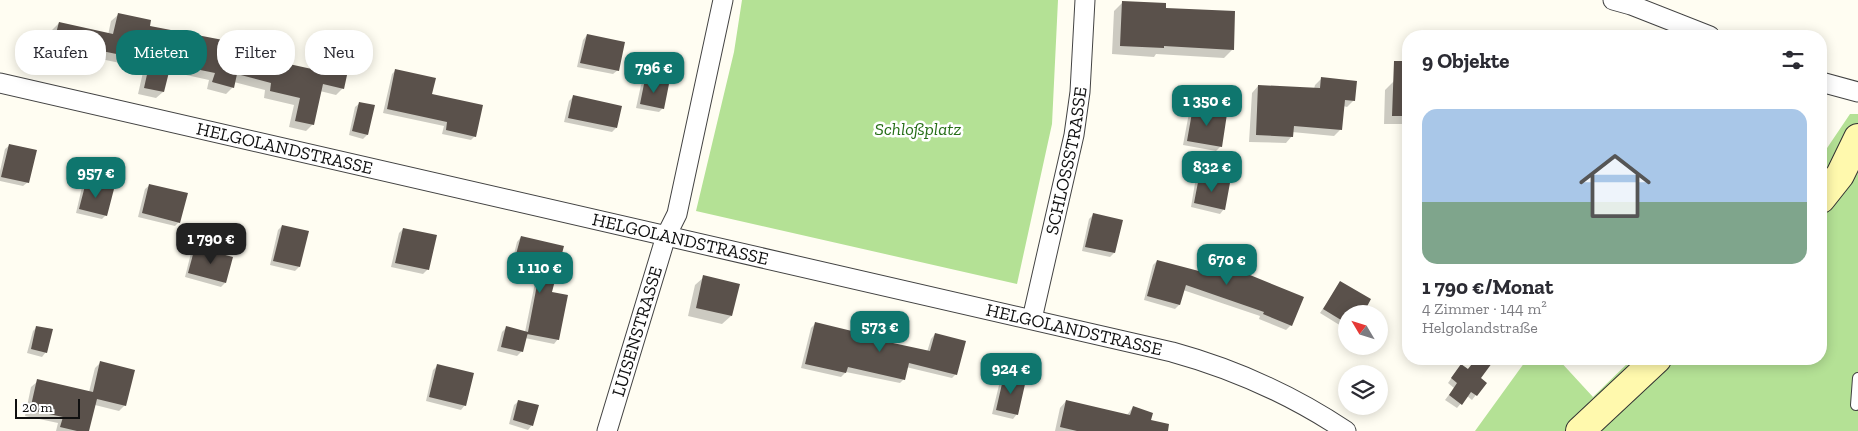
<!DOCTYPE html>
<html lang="de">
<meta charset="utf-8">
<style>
body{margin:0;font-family:"Zilla Slab",serif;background:#f2f2f3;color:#2b2b33;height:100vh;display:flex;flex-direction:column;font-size:19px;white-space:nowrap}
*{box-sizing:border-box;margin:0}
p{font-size:16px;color:#7c7c81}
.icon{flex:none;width:28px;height:28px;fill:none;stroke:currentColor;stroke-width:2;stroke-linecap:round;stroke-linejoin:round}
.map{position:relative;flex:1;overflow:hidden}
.details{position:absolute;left:1402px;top:30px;width:425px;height:335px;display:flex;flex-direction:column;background:#fff;border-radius:20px;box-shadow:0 2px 12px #0003}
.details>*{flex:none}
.banner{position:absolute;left:15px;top:30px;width:475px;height:45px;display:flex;gap:10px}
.needle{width:32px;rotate:308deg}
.tools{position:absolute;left:1338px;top:305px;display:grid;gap:10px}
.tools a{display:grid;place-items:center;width:50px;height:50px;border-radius:50%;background:#fff;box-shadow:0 2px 12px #0003;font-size:25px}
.scale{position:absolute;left:15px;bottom:12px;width:65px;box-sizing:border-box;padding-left:5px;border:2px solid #101010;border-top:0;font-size:14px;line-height:18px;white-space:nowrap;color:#101010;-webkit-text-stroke:4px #fff;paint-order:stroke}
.price{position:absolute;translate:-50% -42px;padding:0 11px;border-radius:10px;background:#0f766e;color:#fff;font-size:16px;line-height:32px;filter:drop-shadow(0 1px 2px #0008)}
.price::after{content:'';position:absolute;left:50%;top:30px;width:15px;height:11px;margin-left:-8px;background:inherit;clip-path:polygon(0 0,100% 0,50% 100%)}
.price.current{background:#222;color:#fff}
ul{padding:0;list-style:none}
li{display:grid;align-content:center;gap:10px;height:265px;padding:0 20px}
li+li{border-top:1px solid #e1e1e2}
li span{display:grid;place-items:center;height:155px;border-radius:15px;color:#555}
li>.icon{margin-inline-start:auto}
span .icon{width:90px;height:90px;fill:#fffc;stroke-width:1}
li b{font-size:21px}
h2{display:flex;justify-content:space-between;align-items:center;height:60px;padding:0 20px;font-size:21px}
.tag{padding:0 18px;border-radius:20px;background:#fff;box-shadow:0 2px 12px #0003;font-size:18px;line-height:45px}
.tag.current{background:#0f766e;color:#fff}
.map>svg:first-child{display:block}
.forest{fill:#b4e195}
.shadow{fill:#0003}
.building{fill:#5a514b}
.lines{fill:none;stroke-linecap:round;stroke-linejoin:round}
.service-casing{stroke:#434343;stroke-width:12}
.minor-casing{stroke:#434343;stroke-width:21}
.secondary-casing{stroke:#323232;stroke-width:30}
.service{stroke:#fff;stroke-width:10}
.minor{stroke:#fff;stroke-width:19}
.secondary{stroke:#fff9ad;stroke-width:28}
.labels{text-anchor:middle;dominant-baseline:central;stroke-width:5;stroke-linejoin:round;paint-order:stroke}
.park-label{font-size:18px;font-style:italic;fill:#276f18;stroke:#fff}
.street-label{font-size:18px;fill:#101010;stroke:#fff}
</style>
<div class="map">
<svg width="1858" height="431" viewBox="0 0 1858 431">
<rect width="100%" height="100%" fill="#fffdf2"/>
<path class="forest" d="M742,0h316l-6,124 -35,160 -321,-73 38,-159z
M1850,114h8v317h-383l52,-72h31l35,38 39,-38h189v-202z"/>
<path class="shadow" d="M1123,2l42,7 67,41 -8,8 -68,-4 -2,3 -42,-3 2,-43z
M118,15l30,11 72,15 5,-5 30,22 61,14 4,-18 6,-7 17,41 -7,7 -16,-4 -7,33 -7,7 -17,-4 5,-22 -30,-7 1,-8 -31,-8 -1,5 -7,7 -19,-5 2,-9 -41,-9 -5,21 -7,6 -18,-4 6,-26 -96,-20 4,-18 7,-7 49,12 3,-14z
M587,35l31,35 -5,4 -36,-7 6,-27z
M396,70l35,25 44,41 -4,4 -29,-6 2,-8 -61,-13 9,-39z
M1322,78l32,22 -7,7 -4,-1 -3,24 -6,6 -42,-4v4l-6,7 -37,-1 3,-49 6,-7 56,3 1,-4z
M645,80l18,28 -4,4 -23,-4 5,-23z
M1394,81l15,1v42h-25l1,-34z
M573,97l43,31 -4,4 -48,-10 5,-21z
M360,103l7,32 -4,4 -14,-4 6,-28z
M1194,108l27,38 -5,5 -33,-6 6,-32z
M10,145l18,37 -5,4 -23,-5v-10l5,-22z
M1200,178l24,31 -4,5 -29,-7 4,-24z
M86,183l20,32 -4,4 -26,-6 6,-26z
M150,185l29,37 -4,4 -37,-9 7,-28z
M1093,215l21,38 -4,4 -28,-6 7,-32z
M282,226l17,41 -4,4 -25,-6 8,-35z
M403,229l32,7 -8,34 -4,4 -32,-7 8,-34z
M521,237l41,10 -12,46 8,46 -4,5 -29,-6 -3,13 -5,5 -20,-5 5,-19 4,-4 19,4 12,-59 -15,-3 2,-5 -12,-3 5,-20z
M195,249l30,34 -4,4 -36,-10 6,-24z
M1224,250l67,75 -5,5 -27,-11 1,-3 -77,-26 -4,15 -4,4 -31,-9 9,-35 4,-4 55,15 8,-22z
M704,277l27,39 -9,8 -34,-8 7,-31z
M1340,283l6,31v15l-26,-16z
M815,324l39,12 73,16 4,-13 4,-5 21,40 -4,4 -46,-11 -2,12 -4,4 -54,-11 -5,5 -40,-9 10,-40z
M37,327l9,25 -4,5 -15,-4 6,-22z
M1476,359h17l-14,20 6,4 -13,17 -5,-4 -10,12 -12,-8 9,-12 -6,-5 9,-13h10z
M101,362l24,43 -6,6 -24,-6 -7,26h-32l2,-8 -33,-7 6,-29 7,-6 51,11 6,-24z
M438,365l27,40 -4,5 -35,-9 7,-31z
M1004,376l13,38 -4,5 -21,-5 8,-33z
M519,401l13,24 -4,5 -19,-6 5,-19z
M1066,401l61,14 6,-8 16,13 6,11h-100l5,-23z"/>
<path class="building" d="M1122,1l44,2v5l69,3 -1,39 -70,-4v2l-44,-2z
M118,13l33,7 -1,6 73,14 2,-5 35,9 -3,13 64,14 5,-25 26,6 -8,37 -21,-5 -9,41 -19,-4 5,-23 -30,-7 1,-8 -34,-9 -3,14 -22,-6 3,-9 -44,-9 -7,28 -20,-4 6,-27 -96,-20 5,-19 54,12z
M587,34l38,8 -6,29 -39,-8z
M1394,61h15v55h-17z
M395,69l41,9 -4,16 51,11 -7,32 -30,-7 1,-8 -60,-13z
M1321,77l36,4 -2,20 -10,-1 -3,30 -48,-4 -1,11 -37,-2 2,-50 62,3z
M645,79l24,5 -5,25 -24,-5z
M573,95l49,11 -5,22 -49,-10z
M359,102l16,3 -7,30 -16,-4z
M1193,107l34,7 -5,33 -35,-6z
M9,144l28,6 -8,33 -28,-6z
M1199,177l31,6 -5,27 -31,-7z
M86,182l28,7 -7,27 -28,-7z
M149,184l39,9 -8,30 -38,-10z
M1093,213l30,7 -8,33 -30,-6z
M282,225l27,6 -9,36 -27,-6z
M403,228l34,7 -8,35 -34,-7z
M521,236l43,10 -12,46 16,3 -9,45 -32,-6 1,-2 -5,20 -22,-5 5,-21 22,6 12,-63 -14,-3 1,-5 -12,-3z
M195,247l38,10 -7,26 -38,-10z
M1223,248l32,11 -5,16 54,22 -12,29 -29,-12 1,-2 -78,-27 -6,20 -33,-9 10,-36 57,15z
M703,275l37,9 -8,32 -36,-8z
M1340,281l31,18 -8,15h-17v9l-23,-14z
M815,322l41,10v3l74,16 5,-18 31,8 -9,34 -48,-12 -4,17 -57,-13 -2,6 -41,-9z
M36,326l17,3 -6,24 -16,-4z
M1476,359h19l-14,19 6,5 -10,13 -6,-4 -9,13 -13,-10 8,-12 -6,-5 10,-14 7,5z
M100,361l35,9 -9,36 -29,-7 -8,32h-12l-17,-4 3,-10 -33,-7 7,-31 56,13z
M437,364l37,9 -8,33 -37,-9z
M1004,375l22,5 -8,35 -22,-5z
M518,400l21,5 -6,21 -20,-6z
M1066,400l64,15 3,-9 20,7 -2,7 18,4 -1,7h-91l-17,-4z"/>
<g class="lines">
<defs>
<path id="service" d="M1856,405l2,-27"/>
<g id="minor">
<path d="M1613,0l18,5 79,31"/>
<path d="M1821,82l37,10"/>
<path id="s1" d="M0,83l1172,269c62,17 120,43 174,79"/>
<path id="s2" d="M1032,319l42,-184 6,-43 5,-92"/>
<path id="s3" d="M607,431l59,-195 11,-22 46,-214"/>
</g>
<path id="secondary" d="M1821,199l19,-24 18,-37
M1580,431l77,-72"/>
</defs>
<use href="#service" class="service-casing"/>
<use href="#minor" class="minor-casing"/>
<use href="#secondary" class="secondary-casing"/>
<use href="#service" class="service"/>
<use href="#minor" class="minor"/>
<use href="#secondary" class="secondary"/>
</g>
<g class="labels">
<g class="park-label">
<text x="918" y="129">Schloßplatz</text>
</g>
<g class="street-label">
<text stroke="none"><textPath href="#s1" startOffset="292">HELGOLANDSTRASSE</textPath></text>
<text stroke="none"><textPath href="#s2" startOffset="162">SCHLOSSSTRASSE</textPath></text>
<text stroke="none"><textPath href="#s1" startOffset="698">HELGOLANDSTRASSE</textPath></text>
<text stroke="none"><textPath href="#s1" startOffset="1102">HELGOLANDSTRASSE</textPath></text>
<text stroke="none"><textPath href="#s3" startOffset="104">LUISENSTRASSE</textPath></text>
</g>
</g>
</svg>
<div class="tools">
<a><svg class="needle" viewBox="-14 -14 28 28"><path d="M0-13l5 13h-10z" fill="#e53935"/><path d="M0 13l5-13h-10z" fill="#7c7c81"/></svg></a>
<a><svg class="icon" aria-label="layers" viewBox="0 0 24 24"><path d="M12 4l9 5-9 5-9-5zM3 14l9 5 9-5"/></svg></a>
</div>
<div class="scale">20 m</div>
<b class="price" style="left:654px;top:94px">796 €</b>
<b class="price" style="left:1207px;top:127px">1 350 €</b>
<b class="price" style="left:1212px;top:193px">832 €</b>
<b class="price" style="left:96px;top:199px">957 €</b>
<b class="price current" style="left:211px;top:265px">1 790 €</b>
<b class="price" style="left:1227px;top:286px">670 €</b>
<b class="price" style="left:540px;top:294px">1 110 €</b>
<b class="price" style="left:880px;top:353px">573 €</b>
<b class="price" style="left:1011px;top:395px">924 €</b>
<div class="banner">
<a class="tag">Kaufen</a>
<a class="tag current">Mieten</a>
<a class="tag">Filter</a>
<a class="tag">Neu</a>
</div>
<section class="details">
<h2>9 Objekte<svg class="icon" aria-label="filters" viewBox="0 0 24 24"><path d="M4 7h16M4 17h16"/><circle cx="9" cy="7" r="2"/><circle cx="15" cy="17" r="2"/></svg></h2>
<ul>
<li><span style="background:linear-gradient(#a9c7e8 60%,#7fa58c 0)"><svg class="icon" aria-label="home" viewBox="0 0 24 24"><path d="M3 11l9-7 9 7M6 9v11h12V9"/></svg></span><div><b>1 790 €/Monat</b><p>4 Zimmer · 144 m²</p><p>Helgolandstraße</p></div></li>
</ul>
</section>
</div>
